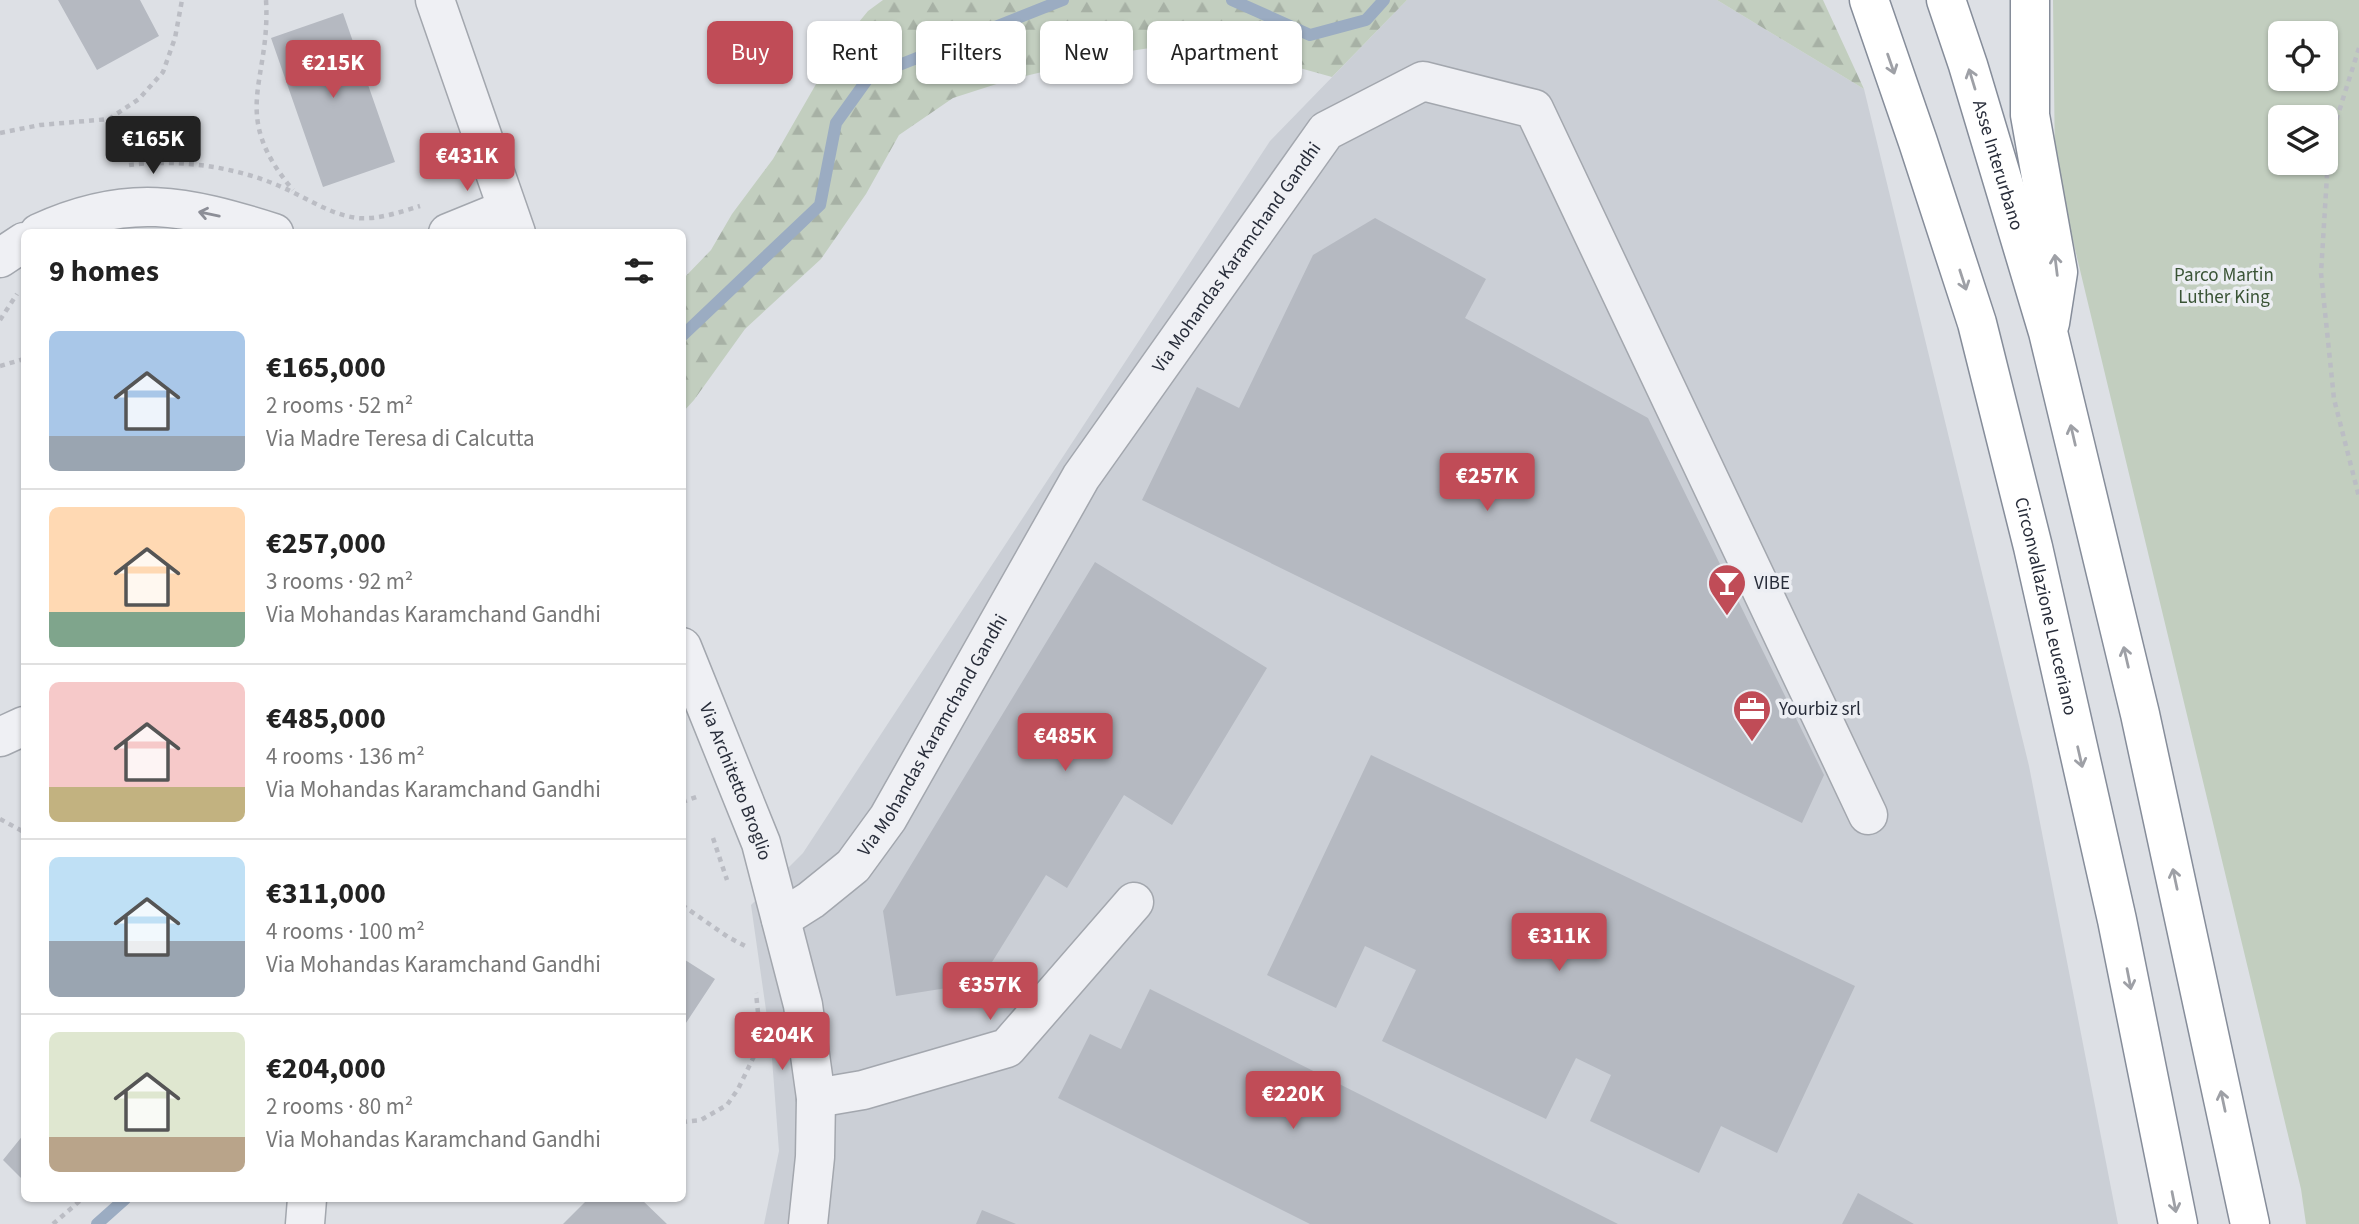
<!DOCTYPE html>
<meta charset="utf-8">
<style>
body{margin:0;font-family:"Source Sans 3",sans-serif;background:#f6f6f6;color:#222;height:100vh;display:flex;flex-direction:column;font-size:26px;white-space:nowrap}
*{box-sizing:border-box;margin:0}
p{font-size:23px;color:#767676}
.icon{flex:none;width:38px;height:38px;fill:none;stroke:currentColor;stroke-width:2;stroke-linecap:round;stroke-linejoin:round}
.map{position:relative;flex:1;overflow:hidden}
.side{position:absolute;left:21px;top:229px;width:665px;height:973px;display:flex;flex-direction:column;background:#fff;border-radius:10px;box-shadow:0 2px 5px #0004}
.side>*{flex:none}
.top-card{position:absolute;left:707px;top:21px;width:665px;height:63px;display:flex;gap:14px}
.tools{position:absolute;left:2268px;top:21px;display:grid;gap:14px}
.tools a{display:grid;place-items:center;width:70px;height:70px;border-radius:10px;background:#fff;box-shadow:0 2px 5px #0004;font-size:35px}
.price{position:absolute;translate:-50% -60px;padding:0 16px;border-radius:7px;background:#c04c57;color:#fff;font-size:23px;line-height:46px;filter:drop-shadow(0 2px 4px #0008)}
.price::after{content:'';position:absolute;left:50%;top:42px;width:21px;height:16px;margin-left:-10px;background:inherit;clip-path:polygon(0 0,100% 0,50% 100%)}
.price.selected{background:#222;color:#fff}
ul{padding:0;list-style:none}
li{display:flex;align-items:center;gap:21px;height:175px;padding:0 28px}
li+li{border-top:2px solid #e0e0e0}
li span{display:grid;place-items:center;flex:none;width:196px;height:140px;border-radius:10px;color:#555}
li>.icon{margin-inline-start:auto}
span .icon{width:84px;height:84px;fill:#fffc;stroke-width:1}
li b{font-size:30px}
h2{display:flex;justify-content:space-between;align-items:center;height:84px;padding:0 28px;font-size:30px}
.tag{padding:0 24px;border-radius:10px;background:#fff;box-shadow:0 2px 5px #0004;font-size:24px;line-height:63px}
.tag.selected{background:#c04c57;color:#fff}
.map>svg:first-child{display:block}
.built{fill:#cbcfd6}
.green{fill:#c2cebf;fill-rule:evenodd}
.forest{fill:url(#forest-firs)}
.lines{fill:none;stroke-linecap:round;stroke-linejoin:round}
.stream{stroke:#9bacc2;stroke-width:12}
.building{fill:#b5b9c1}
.minor-casing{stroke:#a3a7ae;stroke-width:41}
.highway-casing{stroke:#868d9a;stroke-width:41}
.path{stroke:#bbbdc4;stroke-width:4.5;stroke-dasharray:5 5;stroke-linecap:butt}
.minor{stroke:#eff0f4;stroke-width:38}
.highway{stroke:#fff;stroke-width:38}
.oneway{stroke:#9ea0a6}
.oneway2{stroke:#8c8e97}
.labels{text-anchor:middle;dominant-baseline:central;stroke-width:7;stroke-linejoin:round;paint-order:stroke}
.street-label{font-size:19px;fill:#282d3a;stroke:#eceef3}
.park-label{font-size:19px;fill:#3a5436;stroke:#eceef3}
.poi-label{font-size:19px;fill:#282d3a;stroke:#eceef3;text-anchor:start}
</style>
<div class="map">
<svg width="2359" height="1224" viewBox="0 0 2359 1224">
<defs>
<pattern id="forest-firs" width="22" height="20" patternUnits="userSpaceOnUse" patternTransform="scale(1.75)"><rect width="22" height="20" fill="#c2cebf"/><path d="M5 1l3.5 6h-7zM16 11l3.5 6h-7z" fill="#a7b1a5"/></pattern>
</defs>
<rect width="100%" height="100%" fill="#dde0e5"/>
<path class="built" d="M1407,0h310l147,89 165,677 89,458h-1354l15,-73 -8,-106 -20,-140 52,-52 467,-712z"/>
<path class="green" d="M2053,0h306v1224h-53l-5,-35 -246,-1023zM2280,33h46v46h-46zM2280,117h46v46h-46z"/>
<path class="forest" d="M883,0h524l-75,77 -101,-28 -47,-6 -54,8 -121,29 -56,18 -54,37 -33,59 -45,65 -76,70 -51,71 -11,12v-133l28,-29 21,-36 41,-55 62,-108 33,-40z
M1717,0h106l41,89z"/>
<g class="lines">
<path class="stream" d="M1232,0l78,35 56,-15 18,-20
M682,336l138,-131 16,-82 33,-46 194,-77
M97,1224l28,-25"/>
</g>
<path class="building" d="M58,0h82l19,36 -62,34z
M343,13l52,149 -72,25 -52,-149z
M1375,218l111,61 -21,39 183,100 176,357 -22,48 -660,-323 55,-113 42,21 74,-153z
M1095,562l172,106 -95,157 -48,-30 -57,93 -21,-13 -67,108 -83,13 -13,-85z
M1371,755l484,231 -78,167 -56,-27 -22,47 -109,-52 21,-46 -35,-17 -30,61 -164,-78 34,-71 -51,-24 -29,62 -69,-33z
M682,958l33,21 -33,50z
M1150,989l468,235h-308l-252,-126 32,-64 31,15z
M24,1134v47l-21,-21z
M1858,1193l56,31h-72z
M588,1199h53l26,25h-104z
M982,1210l34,14h-40z"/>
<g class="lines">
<defs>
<g id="minor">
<path d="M435,0l81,233"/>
<path d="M39,233c89,-41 146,-28 235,0"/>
<path d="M448,233l59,-24"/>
<path d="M0,258l24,-16"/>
<path id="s1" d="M682,647l79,196 42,162 13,93 -1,59 -7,67"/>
<path d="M0,737l24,-11"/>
<path id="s2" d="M781,919l30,-19 42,-34 35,-48 193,-341 245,-346 97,-50 111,28 334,706"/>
<path d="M816,1098l47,-8 144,-42 127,-146"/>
<path d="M305,1224l2,-25"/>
</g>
<g id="highway">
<path id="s3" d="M1869,0l49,142 59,181 56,224 84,373 61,304"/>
<path id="s4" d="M1946,0l22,65 80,267 92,382 110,510"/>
<path d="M2030,0v115l28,157 -8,51"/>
</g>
</defs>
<use href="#minor" class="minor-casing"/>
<use href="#highway" class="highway-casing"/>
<path class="path" d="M266,0c5,83 -38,113 27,190
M2359,48l-30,95 -8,130 13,126 25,98
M0,133l40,-8 69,-6 30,-20 24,-27 12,-34 7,-38
M129,165c48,-6 103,1 148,20 27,11 51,29 80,33 20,2 44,-6 63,-12
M0,320l17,-26
M0,366l24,-7
M682,802l17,-6
M0,819l24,13
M713,838l14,42
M682,905l46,32 19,10
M682,1122l19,-2 26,-15 11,-16 23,-47 -5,-49
M53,1224l29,-25"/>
<use href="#minor" class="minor"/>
<use href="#highway" class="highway"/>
</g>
<defs><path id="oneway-shaft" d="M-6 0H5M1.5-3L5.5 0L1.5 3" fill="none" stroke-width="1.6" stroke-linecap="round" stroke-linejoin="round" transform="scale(1.75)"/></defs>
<g class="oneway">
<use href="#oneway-shaft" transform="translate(1891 64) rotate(71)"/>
<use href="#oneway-shaft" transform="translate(1972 79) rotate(-107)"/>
<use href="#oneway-shaft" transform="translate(2056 265) rotate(-97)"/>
<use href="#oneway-shaft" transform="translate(1963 280) rotate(72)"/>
<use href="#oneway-shaft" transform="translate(2073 435) rotate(-103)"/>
<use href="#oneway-shaft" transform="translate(2126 657) rotate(-103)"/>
<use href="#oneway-shaft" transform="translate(2080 757) rotate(77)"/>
<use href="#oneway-shaft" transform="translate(2175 879) rotate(-102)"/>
<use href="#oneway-shaft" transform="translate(2129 979) rotate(79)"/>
<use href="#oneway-shaft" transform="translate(2223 1101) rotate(-102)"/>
<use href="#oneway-shaft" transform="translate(2174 1202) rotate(79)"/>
</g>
<use class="oneway2" href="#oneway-shaft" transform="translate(209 214) rotate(-168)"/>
<defs>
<symbol id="bar-pin" viewBox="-11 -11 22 30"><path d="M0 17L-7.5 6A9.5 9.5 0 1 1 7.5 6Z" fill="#c04c57" stroke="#eceef3"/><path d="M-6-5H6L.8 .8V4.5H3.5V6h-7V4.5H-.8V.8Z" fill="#fff"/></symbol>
<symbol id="office-pin" viewBox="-11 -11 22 30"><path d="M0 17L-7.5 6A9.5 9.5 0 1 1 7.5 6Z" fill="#c04c57" stroke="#eceef3"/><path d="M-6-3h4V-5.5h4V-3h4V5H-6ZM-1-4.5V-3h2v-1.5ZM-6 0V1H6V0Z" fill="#fff"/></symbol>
</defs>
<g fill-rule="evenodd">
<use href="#bar-pin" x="1705" y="561" width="44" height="60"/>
<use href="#office-pin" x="1730" y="687" width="44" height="60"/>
</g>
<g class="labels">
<g class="street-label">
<text stroke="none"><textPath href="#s4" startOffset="173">Asse Interurbano</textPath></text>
<text stroke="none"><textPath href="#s2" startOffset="810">Via Mohandas Karamchand Gandhi</textPath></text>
<text stroke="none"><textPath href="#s3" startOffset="632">Circonvallazione Leuceriano</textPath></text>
<text stroke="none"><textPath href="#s2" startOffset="243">Via Mohandas Karamchand Gandhi</textPath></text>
<text stroke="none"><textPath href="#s1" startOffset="145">Via Architetto Broglio</textPath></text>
</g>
<g class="park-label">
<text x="2224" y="275">Parco Martin<tspan x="2224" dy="22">Luther King</tspan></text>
</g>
<g class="poi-label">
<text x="1754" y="583">VIBE</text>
<text x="1779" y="709">Yourbiz srl</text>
</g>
</g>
</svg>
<div class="tools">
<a><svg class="icon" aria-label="locate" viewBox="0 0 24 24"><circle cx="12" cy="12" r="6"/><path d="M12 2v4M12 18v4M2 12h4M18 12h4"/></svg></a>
<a><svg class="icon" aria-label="layers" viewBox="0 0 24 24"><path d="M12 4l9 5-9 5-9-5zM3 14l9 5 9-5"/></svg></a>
</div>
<b class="price" style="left:333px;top:100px">€215K</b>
<b class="price selected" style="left:153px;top:176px">€165K</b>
<b class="price" style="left:467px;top:193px">€431K</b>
<b class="price" style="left:1487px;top:513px">€257K</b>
<b class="price" style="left:1065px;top:773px">€485K</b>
<b class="price" style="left:1559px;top:973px">€311K</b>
<b class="price" style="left:990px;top:1022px">€357K</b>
<b class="price" style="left:782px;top:1072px">€204K</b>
<b class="price" style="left:1293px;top:1131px">€220K</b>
<div class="top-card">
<a class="tag selected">Buy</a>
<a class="tag">Rent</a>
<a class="tag">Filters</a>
<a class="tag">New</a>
<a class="tag">Apartment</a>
</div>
<section class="side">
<h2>9 homes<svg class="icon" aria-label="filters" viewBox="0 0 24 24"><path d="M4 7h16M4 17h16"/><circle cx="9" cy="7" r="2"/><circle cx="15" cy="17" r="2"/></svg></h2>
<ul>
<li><span style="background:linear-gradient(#a9c7e8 75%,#9aa5b1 0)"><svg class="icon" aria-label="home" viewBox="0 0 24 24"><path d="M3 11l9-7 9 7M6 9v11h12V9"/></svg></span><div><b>€165,000</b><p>2 rooms · 52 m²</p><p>Via Madre Teresa di Calcutta</p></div></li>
<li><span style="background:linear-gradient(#ffd9b3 75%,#7fa58c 0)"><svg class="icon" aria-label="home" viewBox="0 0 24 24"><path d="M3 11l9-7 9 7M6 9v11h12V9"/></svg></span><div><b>€257,000</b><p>3 rooms · 92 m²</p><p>Via Mohandas Karamchand Gandhi</p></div></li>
<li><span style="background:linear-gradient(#f6c9c9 75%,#c2b280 0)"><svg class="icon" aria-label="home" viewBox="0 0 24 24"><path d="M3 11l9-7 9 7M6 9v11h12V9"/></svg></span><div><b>€485,000</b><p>4 rooms · 136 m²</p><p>Via Mohandas Karamchand Gandhi</p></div></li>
<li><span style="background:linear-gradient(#bfe0f5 60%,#9aa5b1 0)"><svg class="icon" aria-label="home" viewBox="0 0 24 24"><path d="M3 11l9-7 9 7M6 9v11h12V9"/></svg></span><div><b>€311,000</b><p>4 rooms · 100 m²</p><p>Via Mohandas Karamchand Gandhi</p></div></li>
<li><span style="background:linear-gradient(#dfe7d0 75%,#b9a48a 0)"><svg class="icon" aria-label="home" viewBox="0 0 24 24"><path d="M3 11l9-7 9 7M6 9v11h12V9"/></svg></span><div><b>€204,000</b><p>2 rooms · 80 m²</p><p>Via Mohandas Karamchand Gandhi</p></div></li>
</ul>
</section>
</div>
